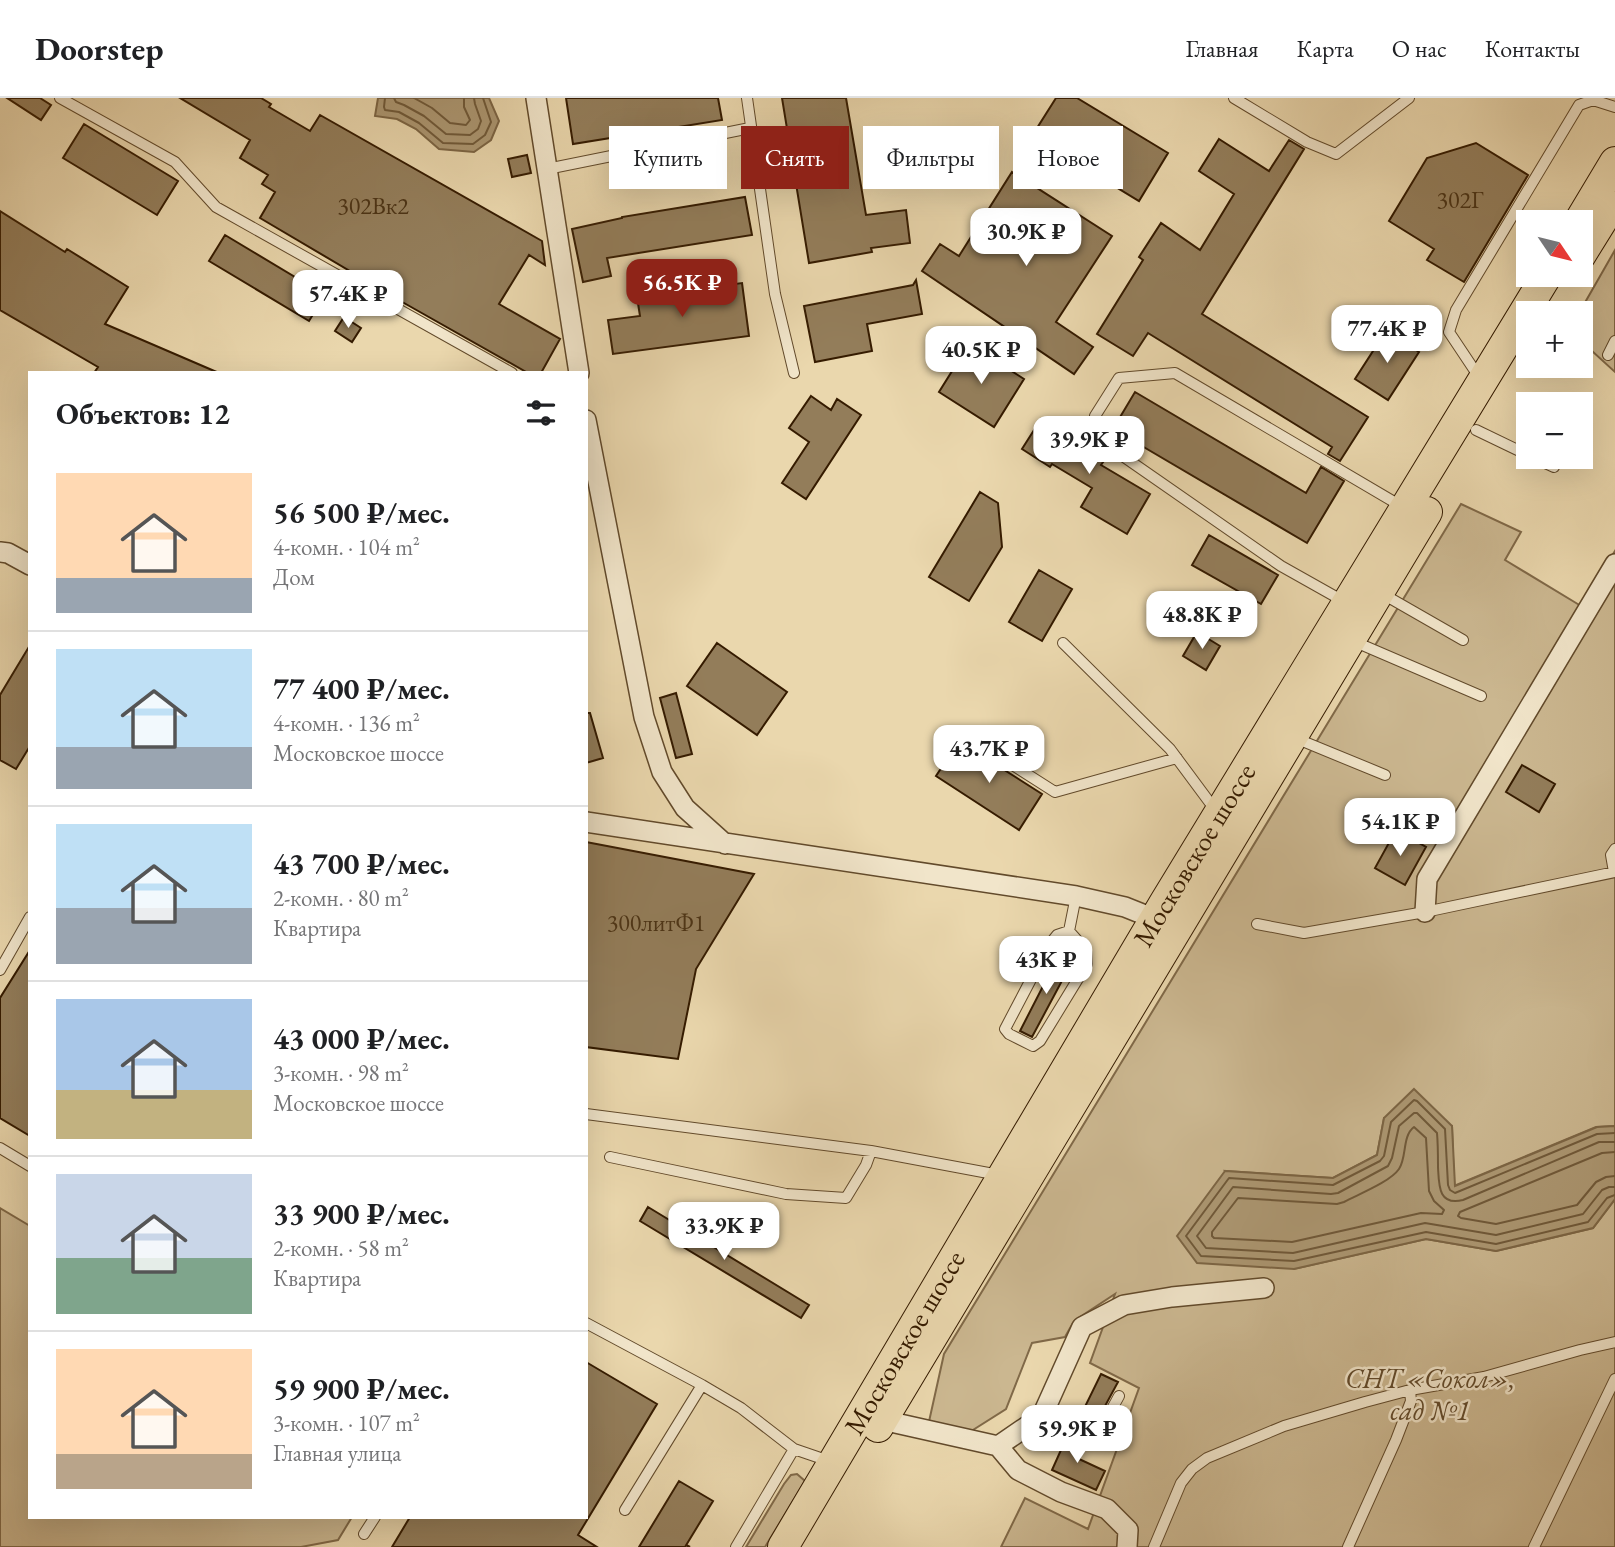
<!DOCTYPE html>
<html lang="ru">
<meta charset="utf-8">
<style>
body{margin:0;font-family:"EB Garamond",serif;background:#f6f6f6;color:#202124;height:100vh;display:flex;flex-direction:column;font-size:26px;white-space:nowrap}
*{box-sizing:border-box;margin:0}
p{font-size:23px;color:#757577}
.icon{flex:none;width:38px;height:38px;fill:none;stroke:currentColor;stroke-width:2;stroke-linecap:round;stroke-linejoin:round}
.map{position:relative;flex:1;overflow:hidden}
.details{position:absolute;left:28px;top:273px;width:560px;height:1148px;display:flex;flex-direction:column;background:#fff;border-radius:0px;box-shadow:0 7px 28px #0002}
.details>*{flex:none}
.guide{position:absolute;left:609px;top:28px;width:665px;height:63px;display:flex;gap:14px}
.needle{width:46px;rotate:125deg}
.tools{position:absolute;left:1516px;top:112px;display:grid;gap:14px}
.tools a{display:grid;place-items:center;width:77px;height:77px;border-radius:0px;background:#fff;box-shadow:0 7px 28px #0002;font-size:35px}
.price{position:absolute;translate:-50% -60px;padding:0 16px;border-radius:14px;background:#fff;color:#222;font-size:23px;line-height:46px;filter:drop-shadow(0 2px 4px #0008)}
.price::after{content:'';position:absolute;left:50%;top:42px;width:21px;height:16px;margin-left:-10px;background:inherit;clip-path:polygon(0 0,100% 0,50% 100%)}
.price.active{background:#8f2418;color:#fff}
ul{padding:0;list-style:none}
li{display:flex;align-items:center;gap:21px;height:175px;padding:0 28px}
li+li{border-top:2px solid #e0e0e0}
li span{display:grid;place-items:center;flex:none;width:196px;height:140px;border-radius:0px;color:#555}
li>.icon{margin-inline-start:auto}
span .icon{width:84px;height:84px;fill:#fffc;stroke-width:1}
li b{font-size:30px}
h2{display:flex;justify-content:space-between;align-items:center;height:84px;padding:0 28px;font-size:30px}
.chip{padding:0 24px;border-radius:0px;background:#fff;box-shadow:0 7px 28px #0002;font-size:24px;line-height:63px}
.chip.active{background:#8f2418;color:#fff}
header{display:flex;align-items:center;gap:42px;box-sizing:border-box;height:98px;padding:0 35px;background:#fff;border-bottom:2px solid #e0e0e0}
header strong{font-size:33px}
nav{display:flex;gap:38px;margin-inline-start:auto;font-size:24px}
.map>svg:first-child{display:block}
.green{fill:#cbb790;stroke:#806948;stroke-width:2}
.water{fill:#ac9772;stroke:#7c6544;stroke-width:2}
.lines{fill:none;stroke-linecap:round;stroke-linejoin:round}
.shore{stroke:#705939;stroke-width:2}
.building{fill:#937d5a;stroke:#351b00;stroke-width:2}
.service-casing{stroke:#624a2b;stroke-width:12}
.minor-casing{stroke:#624a2b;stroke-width:22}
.primary-casing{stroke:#351b00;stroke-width:32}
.path{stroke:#351b00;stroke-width:2.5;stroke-dasharray:5 3.5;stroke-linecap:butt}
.service{stroke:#f1e5ca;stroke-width:10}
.minor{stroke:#f1e5ca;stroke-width:19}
.primary{stroke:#ead7ad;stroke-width:30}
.labels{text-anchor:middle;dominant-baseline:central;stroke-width:5;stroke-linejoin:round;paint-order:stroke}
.number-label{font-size:24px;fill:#4c3416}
.street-label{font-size:28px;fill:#351b00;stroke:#f1e5ca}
.park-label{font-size:28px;font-style:italic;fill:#624a2b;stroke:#f1e5ca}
</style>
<header>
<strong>Doorstep</strong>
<nav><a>Главная</a><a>Карта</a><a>О нас</a><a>Контакты</a></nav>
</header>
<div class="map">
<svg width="1615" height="1449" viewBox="0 0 1615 1449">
<rect width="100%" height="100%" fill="#ead7ad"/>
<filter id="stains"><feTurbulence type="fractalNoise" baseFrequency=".00286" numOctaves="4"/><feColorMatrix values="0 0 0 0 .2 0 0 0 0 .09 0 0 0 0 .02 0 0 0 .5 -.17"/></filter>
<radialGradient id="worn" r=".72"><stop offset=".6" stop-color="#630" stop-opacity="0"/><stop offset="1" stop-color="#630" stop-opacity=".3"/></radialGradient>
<path class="green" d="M1615,152v122l-35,-32v-27h-1z
M1461,406l60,28 -16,28 76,46 34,-55v575l-19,1 -142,59 -2,-60 -68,-8 -7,37 -44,23 -108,-7 69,98 132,-30 70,12 97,-23 22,-29v348h-614l24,-49 63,31 51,-141 -49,-25 25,-69 -41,27 -9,16 -33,6 -26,66 -41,26 -37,-9 16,-72z
M0,1110l30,18v291h322l-14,23 -37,7h-301z
M797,1376l8,7 -40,66h-19l38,-63 7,-9z"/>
<path class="water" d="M378,0h111l10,23 -8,19 -17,12 -35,-3 -23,-20 -19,-10 -22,-3z
M1414,991l38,37 3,60 142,-59 18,-1v73l-22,29 -97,23 -70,-12 -132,30 -97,-6 -20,-27 48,-65 108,7 44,-23 7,-37z"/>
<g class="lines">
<path class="shore" d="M385,0l-1,9 1,3 14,2 20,11 24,20 30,1 12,-9 6,-13 -8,-24
M394,0l2,4 8,3 20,11 22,18 24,1 8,-6 3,-8 -6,-17 -1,-6
M414,0l18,10 18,15 16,2 4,-5 -6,-13v-9
M1414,1029l12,11 3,53 5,10 10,9 -2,4 -21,-1 -129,29 -78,-4 -2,-2v-4l26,-34 99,6 7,-2c15,-8 46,-20 55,-33 8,-12 3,-33 15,-42z
M1615,1035l-18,1 -142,59 -5,-3 -2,-5 -3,-56 -28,-28 -3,-1 -23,22 -7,34 -4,5 -47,24 -104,-7 -43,58 15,20 93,5 132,-29 70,12 92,-22 19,-24 8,-3
M1615,1044h-16l-136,58c-25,6 -24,-15 -25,-33 0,-11 0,-23 -1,-34l-20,-20h-3l-15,13 -7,32 -4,8 -50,27 -7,1 -98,-7 -36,49 9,12 87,5 132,-30 71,12 87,-21 19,-24 7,-3h6
M1615,1054l-13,1 -142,59 -2,4 3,2 35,6 81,-19 19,-23 10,-5 9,-1"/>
</g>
<path class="building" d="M7,0h33l11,7 -10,15z
M180,0h81l10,6 -2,3 41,24 10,-16 222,126 3,24 -16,-10 -30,49 61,35 -19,34h-13l-124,-70 -144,-85 15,-26 -13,-8 6,-9 -28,-17 10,-18z
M566,0h152l4,22 -149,24z
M782,0h64l20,117 40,-5 4,33 -39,5 1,4 -63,11z
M1056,0h21l91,55 -29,48 -107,-65z
M84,26l94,57 -21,34 -94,-57z
M1219,41l50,32 20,-31 15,9 -102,165 166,103 -28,44 -12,-7 4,-7 -184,-114 -15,23 -36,-22 46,-74 -4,-3 22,-34 39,27 34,-56 -35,-23z
M1476,45l52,32 -64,107 -37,-22 7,-11 -45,-28 38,-63z
M527,57l4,18 -19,4 -4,-18z
M1012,74l100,64 -56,86 37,25 -19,27 -152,-103 18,-27 19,12z
M745,99l7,38 -145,23 4,18 -28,6 -11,-53 50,-11v-1z
M0,113l65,41 2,-3 61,38 -23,37 114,49h-125l4,-6 -98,-57z
M225,137l100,60 -16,26 -100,-60z
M916,182l6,34 -55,10 5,27 -57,11 -11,-56 109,-21z
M742,185l7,53 -136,18 -5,-34 32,-4 -3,-19z
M344,219l17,11 -9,14 -17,-11z
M1386,233l33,21 -31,48 -33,-21z
M969,246l55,35 -30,48 -55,-35z
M1135,294l171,101 15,-26 23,14 -37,62 -194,-114z
M811,298l20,14 6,-11 24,16 -55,84 -24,-16 27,-41 -20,-14z
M1041,321l42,26 23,13 -5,7 49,29 -23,40 -46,-27 11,-19 -40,-24 -2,3 -28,-18z
M980,394l18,11 4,44 -33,54 -40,-24z
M1209,437l69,40 -17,29 -69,-39z
M1039,472l33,19 -30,52 -33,-19z
M1197,534l23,14 -14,24 -23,-14z
M717,545l70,49 -30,43 -70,-49z
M30,547v101l-14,23 -16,-9v-65z
M676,595l16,61 -16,4 -16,-60z
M586,615h4l13,45 -17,5z
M959,643l83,53 -23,36 -83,-54z
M1522,667l33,19 -16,28 -33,-20z
M1396,732l30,17 -21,38 -30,-17z
M586,744l168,32 -58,95 -18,90 -92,-12z
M30,852v186l-30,-18v-120z
M1059,857l13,7 -40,75 -12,-6z
M648,1109l161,98 -8,13 -161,-97z
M586,1264l71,42 -79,131 19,12h-205l18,-30h176z
M1101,1276l17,8 -27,50 -15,-7z
M1070,1340l16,8 -7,13 26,12 -9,19 -44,-20 13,-29 3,1z
M679,1383l34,20 -28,46h-46z"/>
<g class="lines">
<defs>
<path id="service" d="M60,0l115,64 41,45 296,166
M747,0l28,196 19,79
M1234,0l73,44 29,12 73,-56
M547,71l203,-41
M1608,257l7,-14
M1479,279l-30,-45 7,-22 123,-205 14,-5 22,7
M1476,332l52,25
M1532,359l22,10
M1381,495l82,47
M1345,504l-64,-36 -177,-123 -9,-27 24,-38 56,-5 226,133
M1353,543l128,55
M1063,545l107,106 46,62
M1295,640l90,37
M975,643l80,51 122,-34
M1614,774l-3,-17 4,-6
M1257,826l47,9 121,-21 190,-40
M1069,833l17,19 1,14 -47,77 -7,5 -24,-12 -4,-5 44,-84 8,-10z
M1069,833l7,-35
M0,872l30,-53
M586,1016l285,37 128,24
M0,1050l30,18
M610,1059l176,37 60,4 20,-33 5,-14
M586,1225l116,62
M1042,1318l52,26 25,-46
M625,1412l77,-125 39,23 53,41
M364,1436l11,-17
M736,1449l58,-98 35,12
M1154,1449l27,-64 11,-14 15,-11 77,-32 81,-24 45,-12 74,-13 96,-27 35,-8
M1348,1449l48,-107 15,-39 -1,-11
M1534,1449l81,-168"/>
<path id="minor" d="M536,0l43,275
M586,322l58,297 18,55 23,36 40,36
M0,454l8,1 22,12
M586,724l490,74 49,11 30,12
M1425,814l2,-33 188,-315
M882,1322l116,26 20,24 43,22 46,17 21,21 -1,17
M998,1348l44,-30 40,-89 42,-22 48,-8 92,-9"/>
<g id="primary">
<path d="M1579,124l36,-60"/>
<path d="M1580,158l31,-50"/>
<path d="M878,1329l549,-915"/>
<path id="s1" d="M783,1449l382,-645 382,-627"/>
</g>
</defs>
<use href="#service" class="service-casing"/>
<use href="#minor" class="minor-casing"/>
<use href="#primary" class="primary-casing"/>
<path class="path" d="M686,1447l4,2"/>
<use href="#service" class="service"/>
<use href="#minor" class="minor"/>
<use href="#primary" class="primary"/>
</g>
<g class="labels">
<g class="number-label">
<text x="1460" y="101">302Г</text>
<text x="373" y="107">302Вк2</text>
<text x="656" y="824">300литФ1</text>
</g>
<g class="street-label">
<text stroke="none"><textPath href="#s1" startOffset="805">Московское шоссе</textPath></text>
<text stroke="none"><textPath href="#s1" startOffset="238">Московское шоссе</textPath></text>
</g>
<g class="park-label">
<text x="1430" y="1280">СНТ «Сокол»,<tspan x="1430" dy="32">сад №1</tspan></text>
</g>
</g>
<rect width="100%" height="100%" filter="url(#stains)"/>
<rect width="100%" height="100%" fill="url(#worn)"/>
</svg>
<div class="tools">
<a><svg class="needle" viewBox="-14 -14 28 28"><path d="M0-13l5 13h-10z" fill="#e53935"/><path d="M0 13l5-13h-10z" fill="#757577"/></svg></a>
<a>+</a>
<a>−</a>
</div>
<b class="price" style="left:1026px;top:170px">30.9K ₽</b>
<b class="price active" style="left:682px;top:221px">56.5K ₽</b>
<b class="price" style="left:348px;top:232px">57.4K ₽</b>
<b class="price" style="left:1387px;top:267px">77.4K ₽</b>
<b class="price" style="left:981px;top:288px">40.5K ₽</b>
<b class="price" style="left:1089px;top:378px">39.9K ₽</b>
<b class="price" style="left:1202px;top:553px">48.8K ₽</b>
<b class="price" style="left:989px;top:687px">43.7K ₽</b>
<b class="price" style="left:1400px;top:760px">54.1K ₽</b>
<b class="price" style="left:1046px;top:898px">43K ₽</b>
<b class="price" style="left:724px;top:1164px">33.9K ₽</b>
<b class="price" style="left:1077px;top:1367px">59.9K ₽</b>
<div class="guide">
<a class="chip">Купить</a>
<a class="chip active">Снять</a>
<a class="chip">Фильтры</a>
<a class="chip">Новое</a>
</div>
<section class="details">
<h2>Объектов: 12<svg class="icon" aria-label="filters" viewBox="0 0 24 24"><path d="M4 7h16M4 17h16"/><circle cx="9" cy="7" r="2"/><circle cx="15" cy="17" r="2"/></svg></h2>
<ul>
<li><span style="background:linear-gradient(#ffd9b3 75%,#9aa5b1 0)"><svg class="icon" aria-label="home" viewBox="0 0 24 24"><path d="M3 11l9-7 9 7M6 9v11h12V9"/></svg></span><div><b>56 500 ₽/мес.</b><p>4-комн. · 104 m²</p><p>Дом</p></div></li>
<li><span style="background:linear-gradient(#bfe0f5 70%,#9aa5b1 0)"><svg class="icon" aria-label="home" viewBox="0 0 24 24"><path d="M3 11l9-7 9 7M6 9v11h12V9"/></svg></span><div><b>77 400 ₽/мес.</b><p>4-комн. · 136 m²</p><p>Московское шоссе</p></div></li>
<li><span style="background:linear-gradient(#bfe0f5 60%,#9aa5b1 0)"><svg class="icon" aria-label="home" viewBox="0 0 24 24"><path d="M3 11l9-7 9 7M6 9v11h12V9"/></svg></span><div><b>43 700 ₽/мес.</b><p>2-комн. · 80 m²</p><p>Квартира</p></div></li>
<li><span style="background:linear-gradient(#a9c7e8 65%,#c2b280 0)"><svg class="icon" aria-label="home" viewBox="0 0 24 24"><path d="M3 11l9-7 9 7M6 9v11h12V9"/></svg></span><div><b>43 000 ₽/мес.</b><p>3-комн. · 98 m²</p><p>Московское шоссе</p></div></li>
<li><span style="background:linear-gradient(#c9d6e8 60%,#7fa58c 0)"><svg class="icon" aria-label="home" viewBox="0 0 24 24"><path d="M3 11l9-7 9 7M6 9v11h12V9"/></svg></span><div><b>33 900 ₽/мес.</b><p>2-комн. · 58 m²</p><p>Квартира</p></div></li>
<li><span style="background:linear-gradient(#ffd9b3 75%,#b9a48a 0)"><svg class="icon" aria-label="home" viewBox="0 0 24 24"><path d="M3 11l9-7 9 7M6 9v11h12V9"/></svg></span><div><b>59 900 ₽/мес.</b><p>3-комн. · 107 m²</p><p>Главная улица</p></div></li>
</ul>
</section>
</div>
